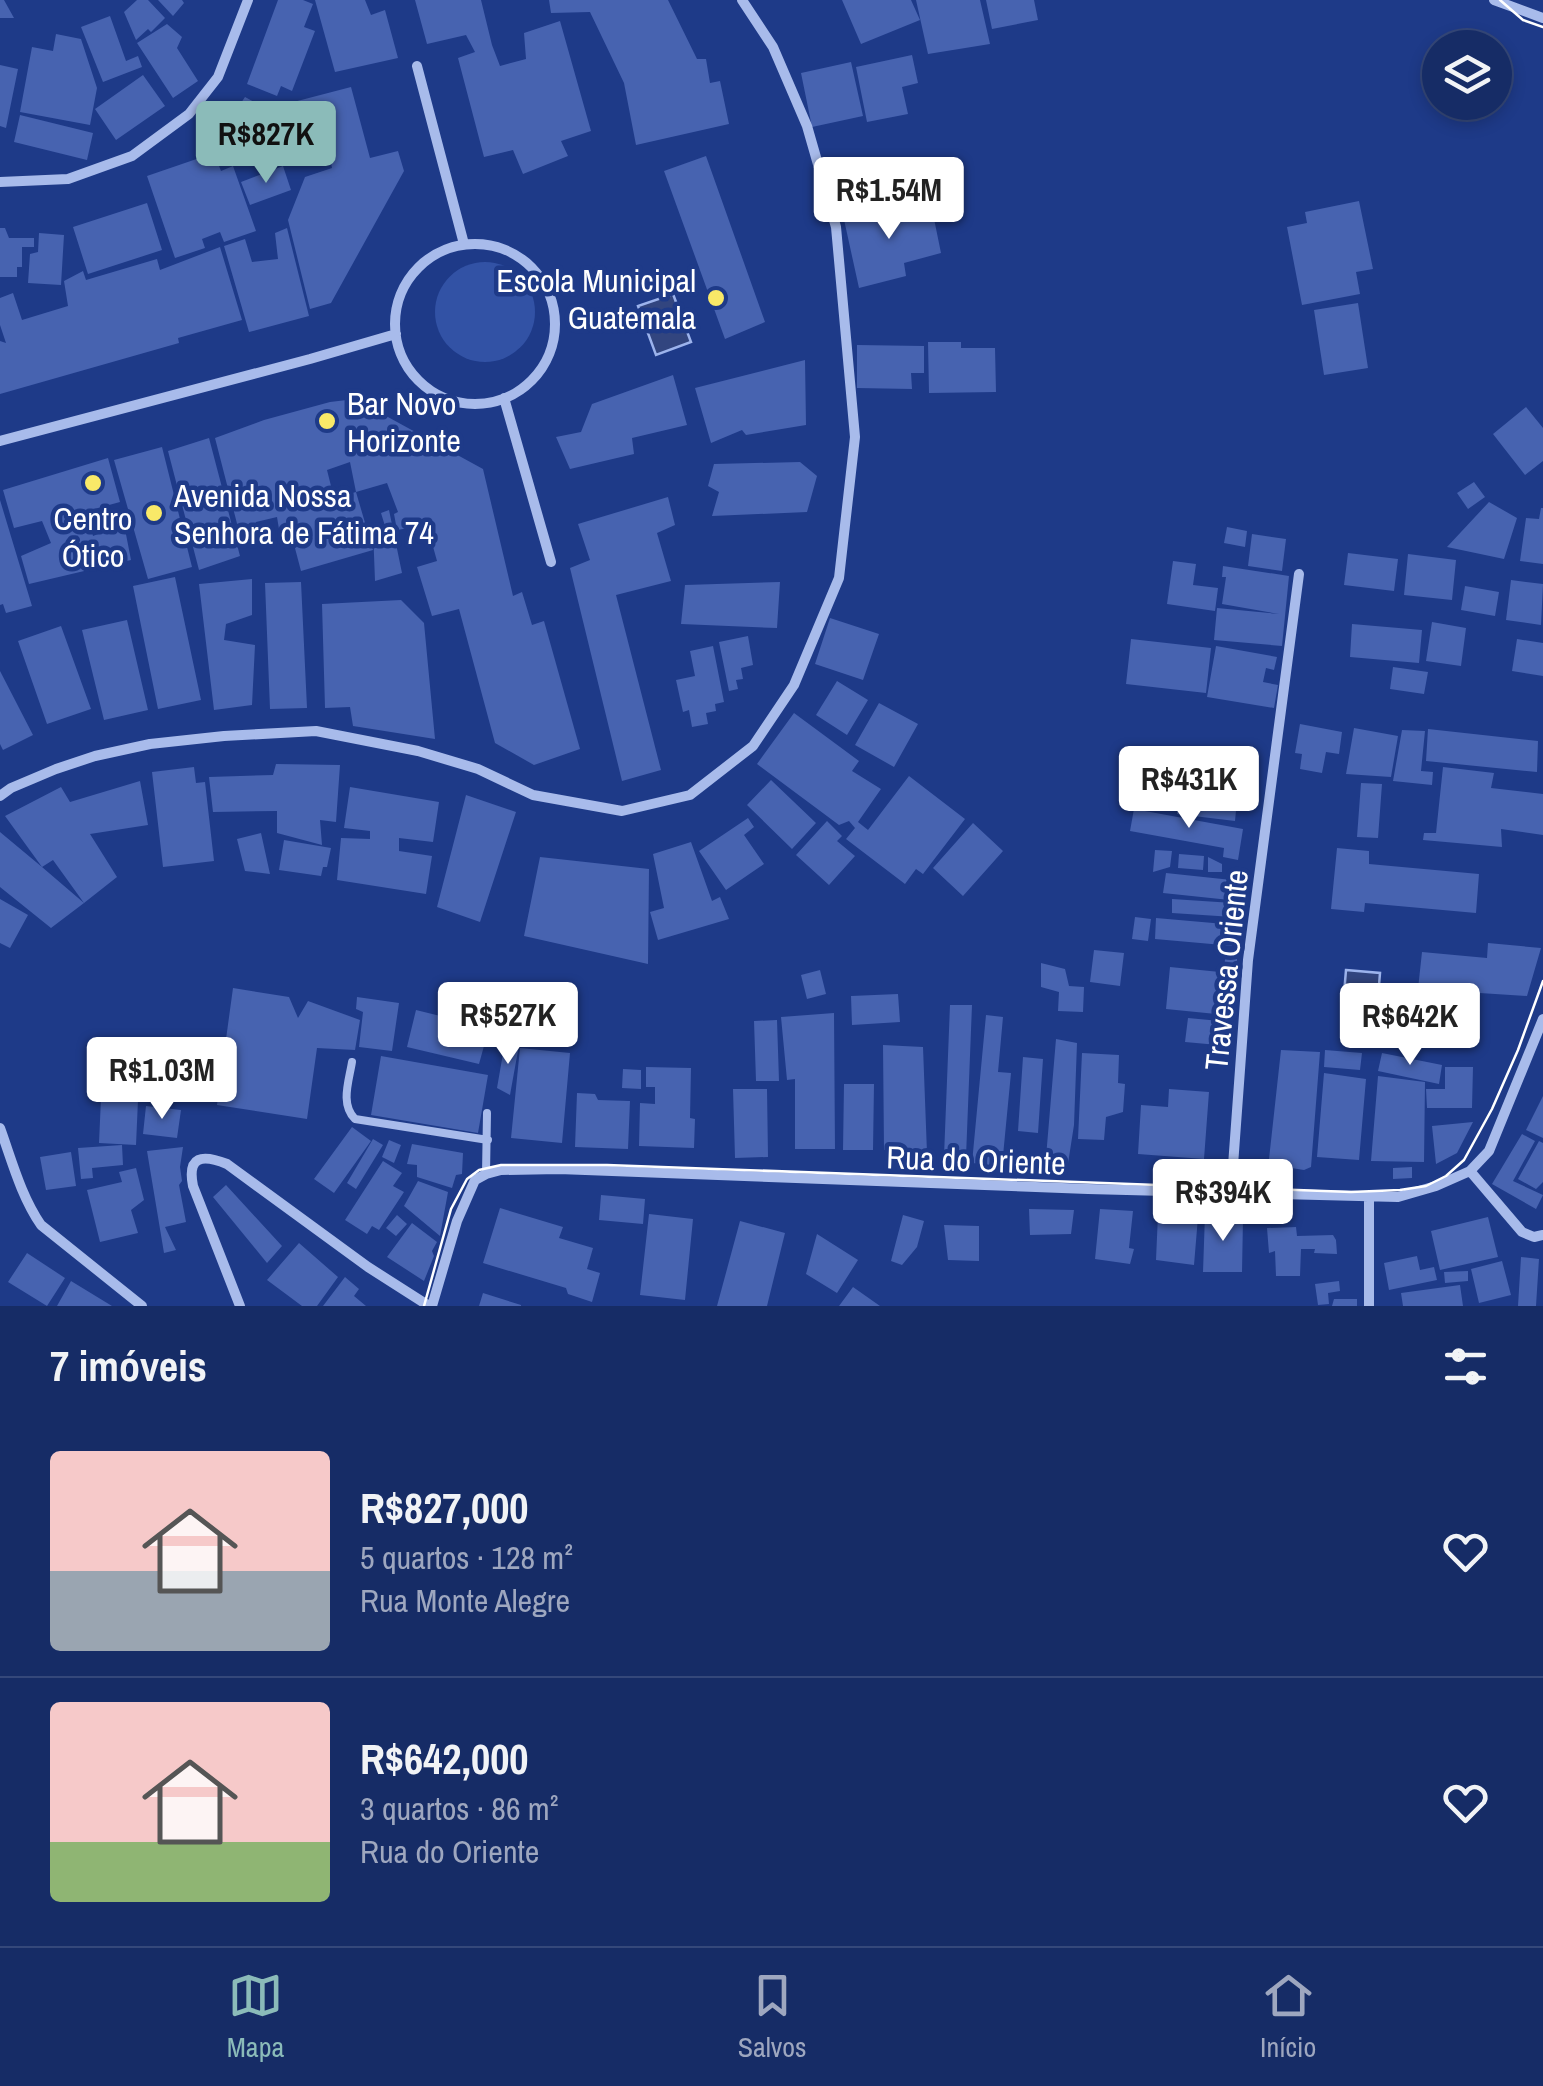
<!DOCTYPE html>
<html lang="pt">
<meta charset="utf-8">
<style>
body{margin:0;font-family:"Archivo Narrow",sans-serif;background:#23386f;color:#f1f3f6;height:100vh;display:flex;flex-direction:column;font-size:38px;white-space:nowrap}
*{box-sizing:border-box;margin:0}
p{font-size:32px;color:#9ea7bf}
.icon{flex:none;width:55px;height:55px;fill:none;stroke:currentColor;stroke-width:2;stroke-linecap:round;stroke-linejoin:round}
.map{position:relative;height:1306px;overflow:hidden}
.sheet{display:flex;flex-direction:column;background:#162c66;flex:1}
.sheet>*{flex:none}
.tools{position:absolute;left:1422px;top:30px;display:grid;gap:20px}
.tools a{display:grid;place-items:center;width:90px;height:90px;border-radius:50%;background:#162c66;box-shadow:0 5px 15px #0003,0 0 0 2px #35487a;font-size:50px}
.price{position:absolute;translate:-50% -85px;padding:0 22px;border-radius:10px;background:#fff;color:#222;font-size:32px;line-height:65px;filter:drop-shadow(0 2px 5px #0008)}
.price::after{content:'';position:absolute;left:50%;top:60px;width:30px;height:22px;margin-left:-15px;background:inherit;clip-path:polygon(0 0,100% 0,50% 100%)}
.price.active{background:#8bbbb9;color:#111}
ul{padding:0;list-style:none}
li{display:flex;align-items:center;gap:30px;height:250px;padding:0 50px}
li+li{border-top:2px solid #35487a}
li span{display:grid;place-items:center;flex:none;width:280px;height:200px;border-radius:10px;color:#555}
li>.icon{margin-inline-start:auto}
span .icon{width:120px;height:120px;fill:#fffc;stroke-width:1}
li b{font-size:42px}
h2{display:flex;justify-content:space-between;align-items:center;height:120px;padding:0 50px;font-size:42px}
.dock{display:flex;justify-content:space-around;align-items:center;height:140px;border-top:2px solid #35487a;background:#162c66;font-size:28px;color:#9ea7bf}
.dock a{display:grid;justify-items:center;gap:5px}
.dock .active{color:#8bbbb9}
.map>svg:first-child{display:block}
.green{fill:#3252a5}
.water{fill:#32457f;stroke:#9cb3ec;stroke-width:2.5}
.building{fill:#4763b0}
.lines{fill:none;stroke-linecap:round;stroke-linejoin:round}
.lane{stroke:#a8bbeb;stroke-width:8}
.street{stroke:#a8bbeb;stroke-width:10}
.tram{stroke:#fff;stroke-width:2.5}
.poi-dot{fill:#f9e968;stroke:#1e3a88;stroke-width:4}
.labels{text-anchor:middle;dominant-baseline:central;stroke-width:9;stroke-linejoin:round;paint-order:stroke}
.poi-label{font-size:32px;fill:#fff;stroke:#1e3a88;text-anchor:start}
.street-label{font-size:32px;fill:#fff;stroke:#1e3a88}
</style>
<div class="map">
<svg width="1543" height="1306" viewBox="0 0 1543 1306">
<rect width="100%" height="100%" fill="#1e3a88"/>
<path class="green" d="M435 312a50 50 0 1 1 100 0a50 50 0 1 1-100 0Z"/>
<path class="water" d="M673,294l18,48 -35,13 -18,-49z
M1346,970l34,3 -2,25 -34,-4z"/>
<path class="building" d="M0,0h4l10,18h-14z
M137,0h11l17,18 -14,14 -3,-3 -12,11 -12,-28z
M158,0h24l2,3 -11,13z
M278,0h25l10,4 -9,23 11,4 -23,60 -11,-5 -4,10 -30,-12z
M315,0h50l6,15 14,-5 13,48 -63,14z
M415,0h66l11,45 8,21 26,-7 -2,-26 36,-12 31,110 -30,10 7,15 -45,18 -10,-24 -29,7 -26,-99 17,-6 -9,-17 -39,9z
M549,0h119l29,59h9l4,24 10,-2 9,43 -93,21 -12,-62 -34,-71 -39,1z
M842,0h69l9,20 -59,24z
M916,0h64l10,44 -62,10z
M986,0h48l4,20 -46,9z
M110,16l16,45 12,-5 4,11 -39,15 -22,-55z
M167,24l15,13 -5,11 21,33 -25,17 -36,-55z
M56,34l25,5 16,49 -7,37 -70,-13 12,-65 21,4z
M912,55l6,28 -16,4 6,27 -41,8 -11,-55z
M851,62l12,54 -51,11 -11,-54z
M0,65l18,4 -12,59 -6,-2z
M143,75l22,31 -49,34 -21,-31z
M351,87l19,71 28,-7 6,20 -73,132 -21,6 -22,-89 17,-43 27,-9 -3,-15 -32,8 -15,-56z
M245,97l26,14 -2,3 16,12 5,20 -10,16 -16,-14 -13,15 -33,-26z
M20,115l73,18 -6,27 -73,-18z
M214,153l7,18 12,-5 23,65 -32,11 -4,-10 -18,7 3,9 -30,10 -28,-82z
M706,156l59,166 -40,17 -61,-168z
M283,166l8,24 -41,15 -9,-23z
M892,201l4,16 36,-8 9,44 -37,10 2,13 -47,12 -16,-73z
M1359,201l14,68 -17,3 4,22 -58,11 -15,-78 20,-4 -2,-11z
M147,203l15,47 -74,24 -15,-47z
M0,228h5l4,10h25v9h-12v20h-5v10h-17z
M287,228l22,88 -60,16 -25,-86 21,-7 7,23 26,-3 -3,-26z
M39,233l25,2 -3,50 -33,-2 2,-29 8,-2z
M220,247l22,73 -64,18 1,5 -179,51v-53l6,2 -6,-18v-27l13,-5 9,27 46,-14 -4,-25 19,-10 3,9 71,-21 3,11z
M1358,303l10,65 -44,7 -10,-65z
M928,342h33v6h34l1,44 -67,1z
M857,345l67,1v27h-13l1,16 -55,-1z
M805,360l1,65 -60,10 -4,-5 -31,13 -16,-55z
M673,375l14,50 -55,13 2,16 -64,15 -14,-32 25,-5 11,-28z
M355,399l128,70 30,127 9,-4 10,33 12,-4 36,128 -46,16 -39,-22 -36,-134 -27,7 -15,-49 20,-6 -10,-36 -30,5 -3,-16 4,-2 -11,-29 -31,9 -6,-30 -23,8 7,28 22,-6 17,58 -72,21 -10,-38 -11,2 -3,-18 -21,5 -3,20 -11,1 -27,-105 49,-18 66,-18z
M1526,407l17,21v33l-18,14 -32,-41z
M209,438l31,118 -41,14 -31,-119z
M162,447l30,120 -44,12 -34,-119z
M108,458l12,44 -33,9 6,25 31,-12 7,36 -102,24 -8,-28 30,-13 -9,-22 -28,7 -11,-38z
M800,462l17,14 -10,36 -95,4 7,-24 -11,-6 6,-22z
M1474,482l11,15 -17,12 -11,-16z
M668,497l7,28 -18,8 14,48 -55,14 45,175 -39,11 -52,-213 20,-8 -12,-36z
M0,500l32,106 -26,7 -3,-9 -3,1z
M1489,502l28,16 -13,41 -57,-12z
M1541,508h2v56l-23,-3 6,-43 13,1z
M389,510l13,63 -27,8 -2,-52 12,-3 -4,-13z
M1227,527l20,4 -2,16 -21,-4z
M1252,534l34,5 -4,32 -34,-5z
M1348,553l50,6 -4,32 -50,-6z
M1408,554l48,6 -4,40 -48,-5z
M1173,561l23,3 -3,21 25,3 -3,23 -48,-7z
M1223,566l66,10 -7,70 -68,-6 3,-32 62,6 -57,-10 4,-27h-4z
M175,577l26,123 -43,9 -25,-123z
M252,579v36l-26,9 -2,16 31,5 -3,60 -38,5 -15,-126z
M1511,580l32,4 -2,41 -35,-5z
M301,582l6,126 -37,1 -5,-126z
M780,582l-3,46 -96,-4 4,-39z
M1465,586l34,6 -4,24 -34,-6z
M401,600l23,23 11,116 -82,-13 -3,-19 -25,1 -3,-104z
M830,618l49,16 -16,46 -48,-16z
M127,620l21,90 -44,10 -22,-90z
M1432,622l34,6 -5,38 -35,-5z
M1352,624l70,6 -3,33 -69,-6z
M61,626l30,83 -44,15 -29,-83z
M748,636l5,29 -12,3 2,11 -7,1 2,9 -9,2 -10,-49z
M1131,639l80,9 -5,45 -80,-9z
M1517,639l26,4v33l-31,-5z
M713,646l11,56 -9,2 1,7 -10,2 2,11 -16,3 -3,-17 -6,2 -7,-32 19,-4 -5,-25z
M1216,646l61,11 -3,13 -8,-2 -3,14 15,3 -4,23 -67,-11z
M1393,667l35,5 -4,22 -34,-5z
M0,671l33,64 -30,15 -3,-6z
M837,681l31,19 -21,35 -31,-20z
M879,703l39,21 -24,43 -39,-22z
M794,713l65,48 -7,10 29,18 -23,33 10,8 41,-54 56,43 -42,55 -7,-5 -11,15 -59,-45 9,-11 -6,-7 -10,4 -82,-61z
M1300,724l42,8 -3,22 -13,-2 -4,21 -22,-4 2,-15 -7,-1z
M1354,728l44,8 -7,41 -45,-3z
M1428,729l110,12 -1,31 -111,-11z
M1402,730l23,1 -4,40 12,1 -1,13 -39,-4z
M1184,751l55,6 -3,23 12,1 -2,20 -9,-1 -2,21 -58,-7z
M276,764l64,1 -4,57 -16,-2 2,25 -45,-12v-22l-64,1 -4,-35 64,-2z
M194,767l2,16 9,-1 9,79 -51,6 -11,-95z
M1443,767l51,6 -3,15 52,6v41l-42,-6 1,18 -79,-7 1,-7h12z
M771,780l45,43 -24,26 -45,-44z
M140,781l8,44 -58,9 27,43 -33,26 -31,-43 -11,7 -37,-51 56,-29 9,15z
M1361,783l21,1 -4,54 -21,-1z
M350,787l89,15 -6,40 -34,-4v13l33,5 -6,38 -89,-14 4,-42 29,1v-8l-26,-3z
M466,795l50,17 -36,110 -43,-15z
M1134,809l109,20 -5,31 -15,-3 1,-9 -94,-17z
M748,818l6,9 -10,8 20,29 -38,26 -27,-39z
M827,821l15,15 -5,5 18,15 -26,29 -33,-30z
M973,823l30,28 -40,45 -30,-28z
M0,832l42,35 42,36 -33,25 -51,-41z
M261,833l9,41 -25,-3 -8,-32z
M284,840l47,8 -4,19h-4l-2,9 -42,-6z
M691,842l21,59 8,-4 9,22 -71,21 -8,-28 14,-4 -11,-54z
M1337,848l32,3v13l110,10 -3,39 -111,-10 -1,9 -33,-3z
M1155,850l17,1 -2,16 -17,5z
M1179,854l25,2 -1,14 -25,-2z
M540,857l109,12 -1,95 -124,-28z
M1208,857l14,7v8h-14z
M1166,873l75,8 -2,20 -76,-8z
M0,899l28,16 -18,33 -10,-5z
M1172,899l61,4v14l-61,-4z
M1135,917l16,2 -3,22 -16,-2z
M1156,918l80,7 -2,21 -79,-7z
M1488,943l53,5 -14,48 -109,-7 4,-37 65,6z
M1094,950l30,3 -4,33 -30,-4z
M1225,959h12l-1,14 -12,-1z
M1041,963l24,6 4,17 15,1 -1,25 -25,-1 1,-19 -18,-5z
M1170,967l50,5 -4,42 -50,-5z
M820,970l6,24 -19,5 -6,-24z
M233,988l56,9 9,21 10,-17 52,19 -5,30 -38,-2 -10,71 -90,-14z
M898,994l2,28 -48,3 -1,-29z
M357,997l42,6 -7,48 -33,-4 4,-35 -7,-3z
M950,1005h22l-6,152 -22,-1z
M416,1010l73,18 -10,36 -72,-17z
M834,1013l1,136h-40v-70l-8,1 -6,-63z
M986,1015l17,2 -5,55 13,1 -9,93 -30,-3z
M1188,1018l32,3 -2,24 -33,-3z
M777,1020l2,61h-23l-2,-60z
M1056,1039l21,4 -3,82 -7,45 -22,-1z
M505,1042l14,3 -9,50 -13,-7z
M883,1045l40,2 4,106 -43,-3z
M520,1048l50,5 -8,90 -51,-5z
M1281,1050l39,2 -9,115 -7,3 -32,-5 -3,-6z
M1325,1050l37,3 -2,17 -36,-3z
M1082,1053l37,2 -1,28 7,1 -2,28 -17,5 -2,23 -26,-1z
M1382,1053l60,12 -3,19 -61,-13z
M381,1056l107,19 -10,58 -107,-18z
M1023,1057l20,2 -5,74 -20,-2z
M646,1067l45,1 -1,50 5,1 -1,29 -55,-2 1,-43 15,1v-17h-9z
M1445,1067h28l-1,41h-45l-1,-19h19z
M623,1069l18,1v19l-19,-1z
M177,1073l31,5 -3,23 -31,-5z
M1324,1073l42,6 -7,81 -42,-3z
M1378,1076l47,6 -1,80 -53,-1z
M844,1084h30l-1,66h-30z
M733,1089h34l1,68 -33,1z
M1169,1089l40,3 -5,67 -66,-5 3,-49 27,2z
M577,1093l18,1 3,6 32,1 -2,48 -53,-2z
M1543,1096v42l-17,-8z
M101,1098l37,2 -2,45 -37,-2z
M146,1106l35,4 -4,28 -34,-4z
M1473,1122l-16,31 -21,11 -4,-38z
M352,1127l19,14 -37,52 -20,-14z
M1522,1134l13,7 -22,40 30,14 -7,14 -44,-25z
M373,1139l10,6 -27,44 -9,-6z
M389,1140l12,5 -7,18 -12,-6z
M1539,1141l4,2v39l-7,7 -18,-10z
M412,1144l51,9 -1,21 -6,1 -4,13 -35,-11v-12l-10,-1z
M122,1145l1,20 -31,3 1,10 -12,1 -3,-31z
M183,1147l-3,20 2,14 -3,4 7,37 -21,5 11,23 -12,3 -17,-102z
M71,1152l5,34 -30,4 -6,-33z
M383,1161l19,12 -9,13 11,6 -25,38 -7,-4 -5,8 -22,-14z
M1412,1167v11l-19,1v-11z
M136,1168l8,32 -13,10 7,23 -38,9 -13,-52 35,-8 -3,-10z
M418,1181l30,11 -8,44 -36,-30z
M226,1185l56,61 -15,17 -54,-66z
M601,1195l44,4 -2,25 -44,-4z
M500,1208l63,19 -4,11 34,10 -6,21 13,4 -8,29 -24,-8 -2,-6 -83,-25z
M1029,1209l45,1 -3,24 -41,1z
M1100,1209l33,2 -4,37 5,1 -4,15 -35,-5z
M649,1214l44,5 -8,81 -45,-5z
M1158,1214l40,3 -4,48 -38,-5z
M1205,1214l38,5 -1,53h-39z
M397,1215l10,9 -11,12 -10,-8z
M903,1215l21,6 -7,26 -15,18 -11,-4z
M1488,1217l10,40 -58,13 -9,-39z
M740,1221l45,12 -18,73h-50z
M412,1223l25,19 -5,9 2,5 -10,25 -37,-24z
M944,1225l35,1v35l-31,-1z
M1296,1227l1,9 36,-1 3,5 1,14 -23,-1 1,-4h-14l-1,27h-24l-1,-25 -6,2 -2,-25z
M817,1234l41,26 -21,33 -31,-19z
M299,1243l39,34 -21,29h-15l-35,-26z
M27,1253l38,25 -18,28 -39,-24z
M1417,1256l3,14 14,-3 3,13 -48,10 -5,-27z
M1521,1257l18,2 -3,47h-18z
M1502,1261l9,34 -32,8 -8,-34z
M1468,1271v10l-23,2 -1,-11z
M345,1277l14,12 -5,7 12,10h-43z
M71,1281l41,25h-55z
M1339,1281l1,10 -12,2 1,11 -11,1 -3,-21z
M1460,1285l3,21h-60l-2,-13z
M853,1287l27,19h-41z
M483,1293l38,12v1h-42z
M1334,1299h23v7h-25z"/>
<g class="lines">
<path class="lane" d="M352,1062c-3,19 -12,42 3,57l133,21
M486,1174l1,-61"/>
<path class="street" d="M1494,0l49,18
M417,66l47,178
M0,182l68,-3 64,-23 57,-42 29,-37 30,-77
M395 324a80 80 0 1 1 160 0a80 80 0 1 1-160 0Z
M504,398l47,164
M0,441l310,-82 86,-25
M0,796l11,-8 45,-19 39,-13 55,-12 74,-8 92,-5 102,20 60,18 55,26 89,16 68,-16 63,-49 41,-61 45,-107 16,-141 -19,-210 -29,-101 -34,-79 -31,-47
M0,1128c12,33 21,68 41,97l101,81
M1470,1171l52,61 12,5 9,-2
M1231,1193l17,-233 51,-386
M1369,1198v108
M240,1306l-47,-120c-6,-30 9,-32 34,-22l141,103 61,39
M432,1306l25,-85 18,-41 11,-6 15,-4 58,-1 529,20 310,8 38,-11 34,-15 19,-20 54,-132"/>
<path class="tram" d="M1500,0l23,20 20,7
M424,1306l27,-97 16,-30 12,-9 22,-5h106l744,27 49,-2 26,-4 20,-10 18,-16 28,-51 26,-59 25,-69"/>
</g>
<g class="poi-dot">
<circle cx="716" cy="298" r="10"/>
<circle cx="327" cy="421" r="10"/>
<circle cx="93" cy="483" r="10"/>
<circle cx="154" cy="513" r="10"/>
</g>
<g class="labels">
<g class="poi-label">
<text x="696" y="280" text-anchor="end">Escola Municipal<tspan x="696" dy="37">Guatemala</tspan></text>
<text x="347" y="403">Bar Novo<tspan x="347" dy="37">Horizonte</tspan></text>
<text x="174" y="495">Avenida Nossa<tspan x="174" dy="37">Senhora de Fátima 74</tspan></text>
<text x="93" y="518" text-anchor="middle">Centro<tspan x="93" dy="37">Ótico</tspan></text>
</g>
<g class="street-label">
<text transform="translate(1226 970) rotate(-84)">Travessa Oriente</text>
<text transform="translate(976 1160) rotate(2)">Rua do Oriente</text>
</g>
</g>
</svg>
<div class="tools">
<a><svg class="icon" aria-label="layers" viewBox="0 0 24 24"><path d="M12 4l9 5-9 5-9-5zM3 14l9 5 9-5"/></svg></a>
</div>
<b class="price active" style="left:266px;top:186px">R$827K</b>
<b class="price" style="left:889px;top:242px">R$1.54M</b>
<b class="price" style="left:1189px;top:831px">R$431K</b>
<b class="price" style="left:508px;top:1067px">R$527K</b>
<b class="price" style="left:1410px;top:1068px">R$642K</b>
<b class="price" style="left:162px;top:1122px">R$1.03M</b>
<b class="price" style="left:1223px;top:1244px">R$394K</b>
</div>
<section class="sheet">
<h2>7 imóveis<svg class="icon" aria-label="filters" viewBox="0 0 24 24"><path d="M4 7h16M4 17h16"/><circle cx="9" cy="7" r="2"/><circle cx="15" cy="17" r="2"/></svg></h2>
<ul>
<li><span style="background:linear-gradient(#f6c9c9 60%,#9aa5b1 0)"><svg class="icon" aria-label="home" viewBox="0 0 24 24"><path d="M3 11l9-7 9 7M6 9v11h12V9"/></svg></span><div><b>R$827,000</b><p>5 quartos · 128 m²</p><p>Rua Monte Alegre</p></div><svg class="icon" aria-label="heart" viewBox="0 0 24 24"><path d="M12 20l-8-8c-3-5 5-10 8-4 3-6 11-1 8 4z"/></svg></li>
<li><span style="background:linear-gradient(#f6c9c9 70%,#8fb573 0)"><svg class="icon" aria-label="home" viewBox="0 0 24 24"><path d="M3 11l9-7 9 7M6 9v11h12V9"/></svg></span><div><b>R$642,000</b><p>3 quartos · 86 m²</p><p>Rua do Oriente</p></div><svg class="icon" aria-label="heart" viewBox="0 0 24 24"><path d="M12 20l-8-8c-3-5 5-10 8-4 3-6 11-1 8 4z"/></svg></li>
</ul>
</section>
<nav class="dock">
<a class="active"><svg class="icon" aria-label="map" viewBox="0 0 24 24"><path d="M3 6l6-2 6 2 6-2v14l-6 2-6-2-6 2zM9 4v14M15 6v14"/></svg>Mapa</a>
<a><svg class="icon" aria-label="saved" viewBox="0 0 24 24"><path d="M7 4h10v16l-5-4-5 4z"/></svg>Salvos</a>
<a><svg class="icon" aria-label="home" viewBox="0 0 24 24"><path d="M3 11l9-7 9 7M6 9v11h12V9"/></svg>Início</a>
</nav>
